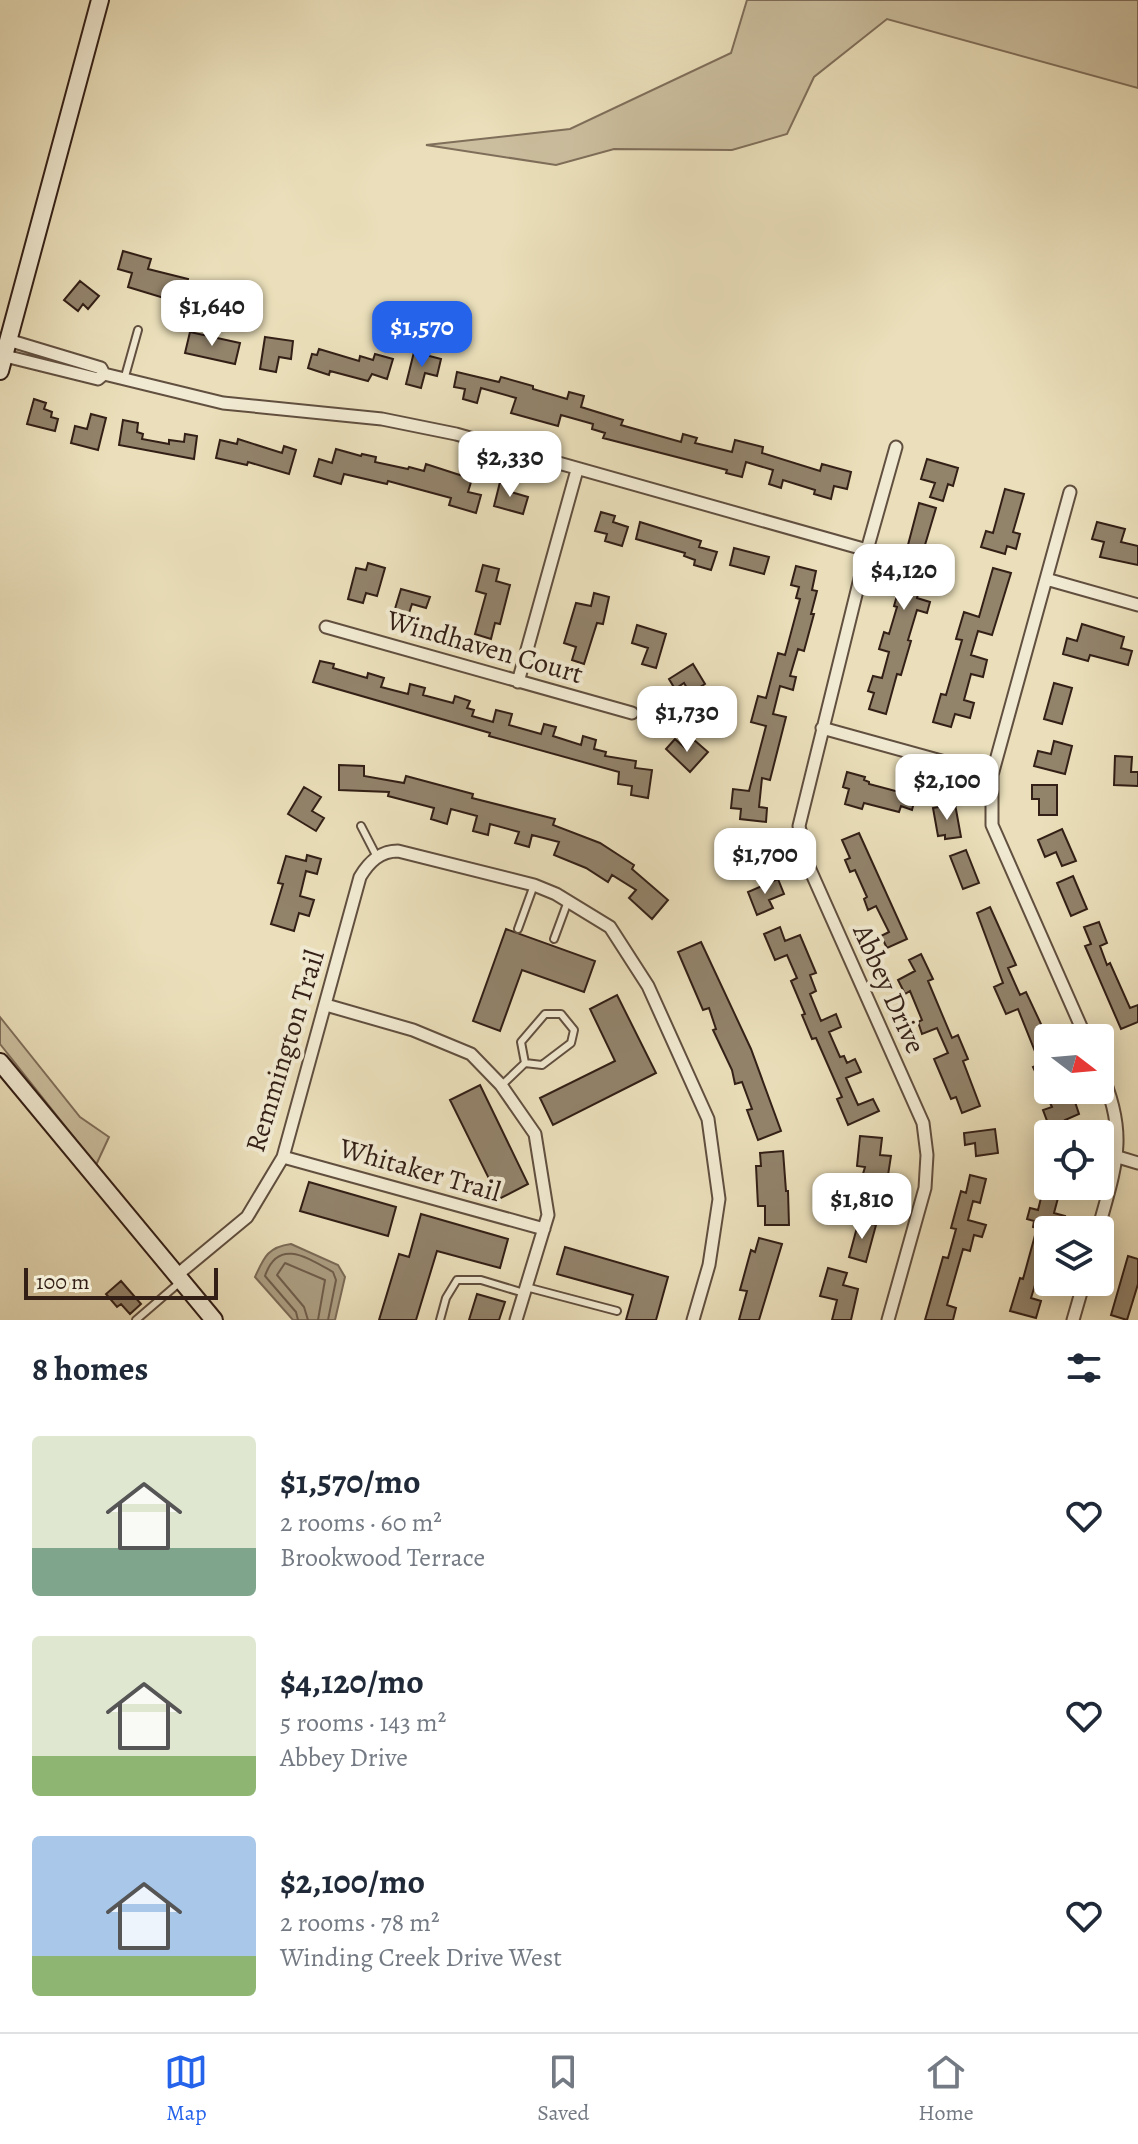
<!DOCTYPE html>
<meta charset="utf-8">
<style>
body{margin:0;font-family:Alegreya,serif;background:#f2f2f3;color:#1f2937;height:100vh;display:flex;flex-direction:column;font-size:30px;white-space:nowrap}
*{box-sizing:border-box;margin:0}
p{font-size:26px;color:#747a83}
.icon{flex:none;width:44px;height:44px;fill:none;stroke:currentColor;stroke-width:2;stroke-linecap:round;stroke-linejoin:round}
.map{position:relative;height:1320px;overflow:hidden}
.panel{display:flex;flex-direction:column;background:#fff;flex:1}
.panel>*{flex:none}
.needle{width:52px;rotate:106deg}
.fabs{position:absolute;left:1034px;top:1024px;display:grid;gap:16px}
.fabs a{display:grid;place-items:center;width:80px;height:80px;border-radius:8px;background:#fff;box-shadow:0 4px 20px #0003;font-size:40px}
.scale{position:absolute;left:24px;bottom:20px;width:194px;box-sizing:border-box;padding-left:8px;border:4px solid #331f16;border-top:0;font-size:22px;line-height:28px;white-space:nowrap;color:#331f16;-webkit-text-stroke:6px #f1ead2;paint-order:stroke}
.price{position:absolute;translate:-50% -68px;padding:0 18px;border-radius:16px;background:#fff;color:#222;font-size:26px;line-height:52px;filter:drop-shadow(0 2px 4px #0008)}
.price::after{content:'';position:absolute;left:50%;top:48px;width:24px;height:18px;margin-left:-12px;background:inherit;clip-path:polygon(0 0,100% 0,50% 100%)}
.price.selected{background:#2563eb;color:#fff}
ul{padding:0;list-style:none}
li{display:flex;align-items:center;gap:24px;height:200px;padding:0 32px}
li span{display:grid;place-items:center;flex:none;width:224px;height:160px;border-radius:8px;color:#555}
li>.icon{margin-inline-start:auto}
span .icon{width:96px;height:96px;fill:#fffc;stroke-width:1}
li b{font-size:34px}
h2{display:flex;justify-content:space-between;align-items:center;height:96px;padding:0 32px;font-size:34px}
.menu{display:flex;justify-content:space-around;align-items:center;height:112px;border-top:2px solid #e0e1e3;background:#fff;font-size:22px;color:#747a83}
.menu a{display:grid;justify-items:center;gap:4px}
.menu .selected{color:#2563eb}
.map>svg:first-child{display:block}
.green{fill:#cbbe9e;stroke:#7f6e5a;stroke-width:2}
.water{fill:#ac9e82;stroke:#7c6b57;stroke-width:2}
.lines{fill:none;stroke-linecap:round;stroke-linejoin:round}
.shore{stroke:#705e4c;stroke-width:2}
.building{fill:#92836b;stroke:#331f16;stroke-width:2}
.lane-casing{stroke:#614f3f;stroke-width:10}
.street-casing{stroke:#614f3f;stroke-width:15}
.secondary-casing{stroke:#331f16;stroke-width:20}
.lane{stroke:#f1ead2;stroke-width:6}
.street{stroke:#f1ead2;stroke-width:11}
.secondary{stroke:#f1ead2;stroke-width:16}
.labels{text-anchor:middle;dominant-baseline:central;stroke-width:8;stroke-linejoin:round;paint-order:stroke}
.street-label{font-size:28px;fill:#331f16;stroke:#f1ead2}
</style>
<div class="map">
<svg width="1138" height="1320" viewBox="0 0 1138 1320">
<rect width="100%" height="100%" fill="#eadfba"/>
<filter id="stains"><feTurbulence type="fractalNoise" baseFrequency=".0025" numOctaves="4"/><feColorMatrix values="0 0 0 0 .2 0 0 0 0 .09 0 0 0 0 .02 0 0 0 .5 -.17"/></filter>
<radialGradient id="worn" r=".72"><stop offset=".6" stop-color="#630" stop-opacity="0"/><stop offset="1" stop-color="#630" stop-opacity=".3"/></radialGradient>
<path class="green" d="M747,0h391v88l-251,-69 -73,58 -27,57 -55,16 -118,-1 -58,16 -130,-20 144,-16 161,-76z
M0,1017l80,100 29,20 -13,28 -96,-121z"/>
<path class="water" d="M291,1244l47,21 7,12 -10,43h-42l-38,-43c9,-20 13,-30 36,-33z"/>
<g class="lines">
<path class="shore" d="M298,1320l-2,-8 -31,-36c13,-39 43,-18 68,-4l3,8 -8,40
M308,1320l-4,-13 -27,-32 8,-12 40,17 -7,40"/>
</g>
<path class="building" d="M123,251l28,8 -3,10 40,10 -5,19 -18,-5 -1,5 -36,-11 4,-14 -14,-4z
M80,281l19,15 -11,13 -5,-5 -5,7 -14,-11z
M190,332l50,11 -5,21 -50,-11z
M265,337l28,4 -2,18 -12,-2 -3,15 -16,-3z
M319,349l40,12 1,-5 13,4 2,-6 18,5 -6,20 -15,-5 -4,7 -38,-10 -1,4 -21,-7 4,-14 5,1z
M414,352l27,7 -4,17 -12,-3 -4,15 -15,-4z
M457,372l42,10 2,-5 32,9v3l34,10 2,-7 15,4 -3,11 42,13 -2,5 60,17 2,-8 14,4 -2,5 37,9 3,-12 28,7 -1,6 58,18 2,-7 29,8 -4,17 -13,-3 -3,13 -17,-5 1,-4 -32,-10 -2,8 -12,-4 4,-14 -27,-8 -4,15 -16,-4 1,-3 -124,-32 2,-5 -13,-4 1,-5 -32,-9 -3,11 -47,-13 5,-15 -35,-10 -4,15 -14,-4 2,-10 -11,-2z
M34,399l12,4 -2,6 8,3 -1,5 7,2 -3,12 -28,-7z
M91,414l15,4 -8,32 -27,-7 4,-17 12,3z
M123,420l15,3 -1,9 6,2 -1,5 27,5v-4l15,2 1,-8 12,2 -3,23 -75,-14z
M238,439l44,14 2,-7 12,4 -7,24 -41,-12 -1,3 -31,-7 4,-18 17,4z
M336,449l25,7 1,-2 14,3 -1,5 33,7 1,-2 15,4 2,-7 46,15 -4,13 13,3 -5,18 -27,-8 2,-7 -63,-17 -1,3 -43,-10 -3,10 -27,-8 5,-17 13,4z
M927,459l31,9 -5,18 -5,-2 -5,17 -13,-4 5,-14 -14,-4z
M500,482l13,4 -2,6 17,5 -5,17 -29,-8z
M1005,489l19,5 -11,38 7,2 -4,15 -9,-3 -2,8 -24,-7 5,-16 7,2z
M919,503l17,5 -14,47 7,2 -12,41 13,4 -3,11 -10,-3 -9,30 3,1 -10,34 -4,-1 -11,40 -17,-5 5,-16 -6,-2 5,-15 9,2 7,-26 -10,-3 5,-17 5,2 8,-27 -3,-1 4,-14 5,1 8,-26 -8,-3z
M601,512l14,4 -2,6 15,5 -6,19 -17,-5 2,-7 -12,-3z
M640,522l61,19 -2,6 18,5 -6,18 -17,-5 1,-5 -11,-4 1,-3 -49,-14z
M1097,522l28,7 -4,13 17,4v19l-38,-8 4,-15 -12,-3z
M734,548l35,9 -5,17 -34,-9z
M368,563l17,5 -8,28 -11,-3 -3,10 -15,-4 8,-31 10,2z
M483,565l16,4 -3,12 14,4 -10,39 -5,-1 -4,16 -16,-5 11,-40 -10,-3z
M796,566l20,5 -4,19 5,1 -6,23h3l-10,37 -6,-2 -8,27 6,1 -3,13 -13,-4 -7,28 13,3 -16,63 -8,-2 -3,29 8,1 -1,14 -26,-3 1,-10 -10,-1 2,-19 16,2 17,-65 -15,-4 7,-26 8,2 12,-45 7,2 15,-56 -4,-1 3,-11 -8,-2z
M993,568l18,5 -19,62 -14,-4 -7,24 16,5 -4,17 -12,-3 -7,26 10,3 -4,15 -15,-4 -4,13 -18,-5 8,-28 5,1 16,-55 -6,-1 8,-27 15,5z
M401,589l29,8 -4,11 -14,-4 -4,12 -14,-4z
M594,593l15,4 -6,27 -6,-1 -13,41 -12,-4 4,-13 -12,-4 12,-40 15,3z
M1082,624l42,13 -3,11 11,3 -4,14 -38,-10 -2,6 -25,-7 4,-16 10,3z
M637,625l29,9 -10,34 -14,-4 6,-16 -16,-5z
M320,661l14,3 -1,4 34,10 1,-5 16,5 -3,9 27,7 2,-10 15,4 -2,7 30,8 2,-7 15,5 -3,7 7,2 -2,6 21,6 3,-12 16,4 -3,11 32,9 3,-10 12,3 -3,9 28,9 2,-9 13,4 -2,9 12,3 -1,4 31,5 -1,7 17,2 -4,28 -17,-3 1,-9 -14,-2 1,-12 -130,-36 1,-3 -177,-51z
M693,664l12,20 -15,9 -6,-10 -9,6 -6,-10z
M1054,683l18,5 -10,36 -18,-5z
M675,739l11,10 8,-9 14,12 -18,20 -24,-23z
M1054,741l18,5 -7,28 -31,-8 4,-15 13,3z
M1115,756l17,1 -1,15h7v14l-24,-1z
M339,765l25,1v10l40,7 2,-7 67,18 -1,4 83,21 -2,6 47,18 34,22 -2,4 36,31 -16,19 -23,-21 7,-8 -24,-15 -4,7 -22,-14 -32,-13 5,-13 -27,-7 -3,12 -14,-4 4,-11 -29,-8 -2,11 -15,-4 4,-15 -26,-7 -4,15 -16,-5 3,-11 -46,-12 1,-4 -50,-2z
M847,772l18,5 -1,3 5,2v2l34,9 1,-5 13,3 -5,19 -11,-4 -2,6 -35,-9 -2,6 -17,-5 4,-15 -6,-2z
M1032,785h25v30h-18v-16h-7z
M304,787l17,10 -9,14 12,7 -8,13 -28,-17z
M955,804l6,33 -16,2v-4l-7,1 -5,-28z
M1062,829l14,32 -14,5 -6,-14 -11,5 -7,-17z
M767,833l3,15 -8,2 1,5 -6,1 1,10 -10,1v-4l-10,2 -2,-11 8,-1 -3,-16z
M859,833l48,106 -20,9 -6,-12 8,-4 -13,-26 -8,4 -4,-11 3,-2 -12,-27 -5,2 -5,-12 5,-2 -8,-18z
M966,850l13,33 -16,6 -13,-33z
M307,855l14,4 -4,15 -11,-3 -6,25 14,4 -5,16 -10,-3 -5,18 -23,-7 12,-40 -5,-1 8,-27 20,5z
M1073,876l14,33 -16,7 -14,-33z
M778,879l6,15 -15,6 4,8 -16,7 -9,-23z
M990,907l26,58 -8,3 12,27 6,-3 22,47v51h23l8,24 -14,6 4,10 -10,4h-7l-9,-24 9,-3 -19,-40 7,-3 -22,-55 -12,5 -12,-27 9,-4 -26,-70z
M1099,922l8,21 -7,3 7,19 3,-2 20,45 8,-3v17l-17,7 -36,-83 6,-2 -7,-17z
M780,927l5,14 15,-6 16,38 -6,2 6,16 -6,3 11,27 15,-7 5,13 -12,5 11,25 4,-1 3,7 8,-4 6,13 -15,6 12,27 15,-6 6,12 -31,14 -11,-26 5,-2 -26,-59 -4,1 -10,-24 3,-1 -14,-33 6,-3 -10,-23 -12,5 -11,-26z
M506,929l89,32 -11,31 -62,-22 -22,61 -27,-10z
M701,942l50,107 30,82 -23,9 -11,-30 5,-1 -10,-27 -7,2 -3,-14 -19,-40 3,-1 -7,-21 -6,2 -25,-58z
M921,954l12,25 -5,2 24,57 6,-3 10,24 -5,2 17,45 -18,7 -6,-16 -5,2 -17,-40 14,-6 -11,-25 -15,6 -4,-12 4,-2 -12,-29 -5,3 -7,-14 17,-9 -6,-11z
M617,995l39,78 -103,52 -13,-27 75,-37 -25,-52z
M480,1085l48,99 -29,15 -49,-99z
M995,1129l3,24 -22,3 -1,-13 -10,2 -1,-12z
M860,1136l22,2 -2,17 11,1 -7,45 -11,-2 -5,17 -16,-5 13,-44 -8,-1z
M783,1151l3,40h2l1,34h-24v-19h-7l-2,-40h5l-1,-13z
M970,1175l16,4 -6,24 -7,-2 -5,19 18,5 -4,12 -8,-2 -4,16 -7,-2 -16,56 9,3 -3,12h-28l18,-63 5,1 8,-29 -5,-1 10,-37 5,2z
M309,1182l87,25 -8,29 -88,-25z
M1042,1194l16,4 -4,15 11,3 -4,14h-13v24l-5,19 -4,-1 -8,26 10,3 -5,17 -26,-7 10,-33 3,1 14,-51 -4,-1 1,-6 -7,-2 3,-11 8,2z
M421,1214l87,25 -8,29 -63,-17 -21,69h-37l20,-66 10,3z
M859,1220l17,5 -10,37 -17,-5z
M759,1238l23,6 -23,76h-20l8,-29 -7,-1 11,-40 4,2z
M565,1247l103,30 -12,43h-30l7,-25 -76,-21z
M1128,1256l10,3v25l-11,36 -16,-5z
M828,1268l19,5 -4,12 15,4 -7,31h-19l5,-20 -17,-4z
M121,1281l20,23 -11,10 -9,-10 -4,3 -11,-13z
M477,1294l28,8 -6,18h-30z"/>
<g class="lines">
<defs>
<path id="lane" d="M124,380l14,-50
M361,826l16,31
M518,929l16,-44
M554,939l14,-38
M502,1085l23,-22 17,2 29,-22 3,-13 -13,-16h-16l-24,28 4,21
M526,1287l91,24
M136,1320l43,-37
M440,1320l6,-22 11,-18h24l43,13"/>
<path id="street" d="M8,340l93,28 3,6 119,29 159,16 74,15 411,116
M5,356l93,23 6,-5
M1070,492l-78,283v50l94,213
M1046,579l92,26
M326,627l306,86
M518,682l59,-212
M822,728l170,47
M326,1005l87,25 58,24 30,31 34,49 13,81 -32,105
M283,1157l261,72
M1118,1157l20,6
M1098,1230c18,-65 31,-95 2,-160
M177,1275l70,-58 36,-60 77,-280c9,-15 20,-26 38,-26l136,34 22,9 54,33 38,59 60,133 11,80 -10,66 -16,55
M888,1320l37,-132 2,-33 -4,-32 -115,-258 -9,-39 68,-276 29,-103
M1073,1320l11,-38"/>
<path id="secondary" d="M0,371l100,-371
M0,1062l214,258"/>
</defs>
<use href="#lane" class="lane-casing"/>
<use href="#street" class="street-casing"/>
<use href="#secondary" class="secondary-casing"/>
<use href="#lane" class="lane"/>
<use href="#street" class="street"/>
<use href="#secondary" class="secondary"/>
</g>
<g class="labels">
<g class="street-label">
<text transform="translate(485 647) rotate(16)">Windhaven Court</text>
<text transform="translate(889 989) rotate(66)">Abbey Drive</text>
<text transform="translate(285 1051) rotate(-73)">Remmington Trail</text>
<text transform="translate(420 1170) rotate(16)">Whitaker Trail</text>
</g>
</g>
<rect width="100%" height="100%" filter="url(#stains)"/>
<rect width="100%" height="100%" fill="url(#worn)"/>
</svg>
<div class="fabs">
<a><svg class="needle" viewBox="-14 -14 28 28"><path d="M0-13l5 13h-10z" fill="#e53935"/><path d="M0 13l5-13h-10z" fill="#747a83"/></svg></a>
<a><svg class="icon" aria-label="locate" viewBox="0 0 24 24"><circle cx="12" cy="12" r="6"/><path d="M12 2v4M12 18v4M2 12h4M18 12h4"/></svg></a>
<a><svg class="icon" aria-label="layers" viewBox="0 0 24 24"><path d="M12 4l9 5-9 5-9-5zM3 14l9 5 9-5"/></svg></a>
</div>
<div class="scale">100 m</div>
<b class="price" style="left:212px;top:348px">$1,640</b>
<b class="price selected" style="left:422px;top:369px">$1,570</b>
<b class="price" style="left:510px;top:499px">$2,330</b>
<b class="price" style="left:904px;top:612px">$4,120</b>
<b class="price" style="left:687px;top:754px">$1,730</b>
<b class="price" style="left:947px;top:822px">$2,100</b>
<b class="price" style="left:765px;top:896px">$1,700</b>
<b class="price" style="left:862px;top:1241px">$1,810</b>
</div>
<section class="panel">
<h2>8 homes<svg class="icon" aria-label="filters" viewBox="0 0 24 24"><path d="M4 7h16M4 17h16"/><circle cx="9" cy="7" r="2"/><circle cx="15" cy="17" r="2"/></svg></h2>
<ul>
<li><span style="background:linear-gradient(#dfe7d0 70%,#7fa58c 0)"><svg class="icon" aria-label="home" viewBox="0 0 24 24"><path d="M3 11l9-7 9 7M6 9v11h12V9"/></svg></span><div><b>$1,570/mo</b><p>2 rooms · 60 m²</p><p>Brookwood Terrace</p></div><svg class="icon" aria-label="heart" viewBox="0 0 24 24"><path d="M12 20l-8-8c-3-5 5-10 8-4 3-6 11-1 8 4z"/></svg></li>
<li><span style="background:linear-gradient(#dfe7d0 75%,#8fb573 0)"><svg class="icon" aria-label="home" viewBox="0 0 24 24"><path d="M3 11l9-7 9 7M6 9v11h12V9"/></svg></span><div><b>$4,120/mo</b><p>5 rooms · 143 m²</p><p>Abbey Drive</p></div><svg class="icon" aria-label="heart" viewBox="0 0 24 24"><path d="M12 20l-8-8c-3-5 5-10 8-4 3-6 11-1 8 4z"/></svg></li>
<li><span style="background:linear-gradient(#a9c7e8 75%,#8fb573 0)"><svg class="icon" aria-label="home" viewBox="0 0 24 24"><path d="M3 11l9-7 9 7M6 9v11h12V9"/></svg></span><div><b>$2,100/mo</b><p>2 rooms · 78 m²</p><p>Winding Creek Drive West</p></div><svg class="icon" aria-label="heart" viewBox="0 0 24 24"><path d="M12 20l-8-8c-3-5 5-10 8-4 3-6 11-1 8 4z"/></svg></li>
</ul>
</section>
<nav class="menu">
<a class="selected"><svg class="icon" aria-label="map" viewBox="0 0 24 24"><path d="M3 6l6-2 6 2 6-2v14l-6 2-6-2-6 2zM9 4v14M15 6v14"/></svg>Map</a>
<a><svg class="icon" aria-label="saved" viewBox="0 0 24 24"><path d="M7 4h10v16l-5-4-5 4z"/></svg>Saved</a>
<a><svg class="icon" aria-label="home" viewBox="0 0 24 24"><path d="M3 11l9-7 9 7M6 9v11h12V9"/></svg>Home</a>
</nav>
